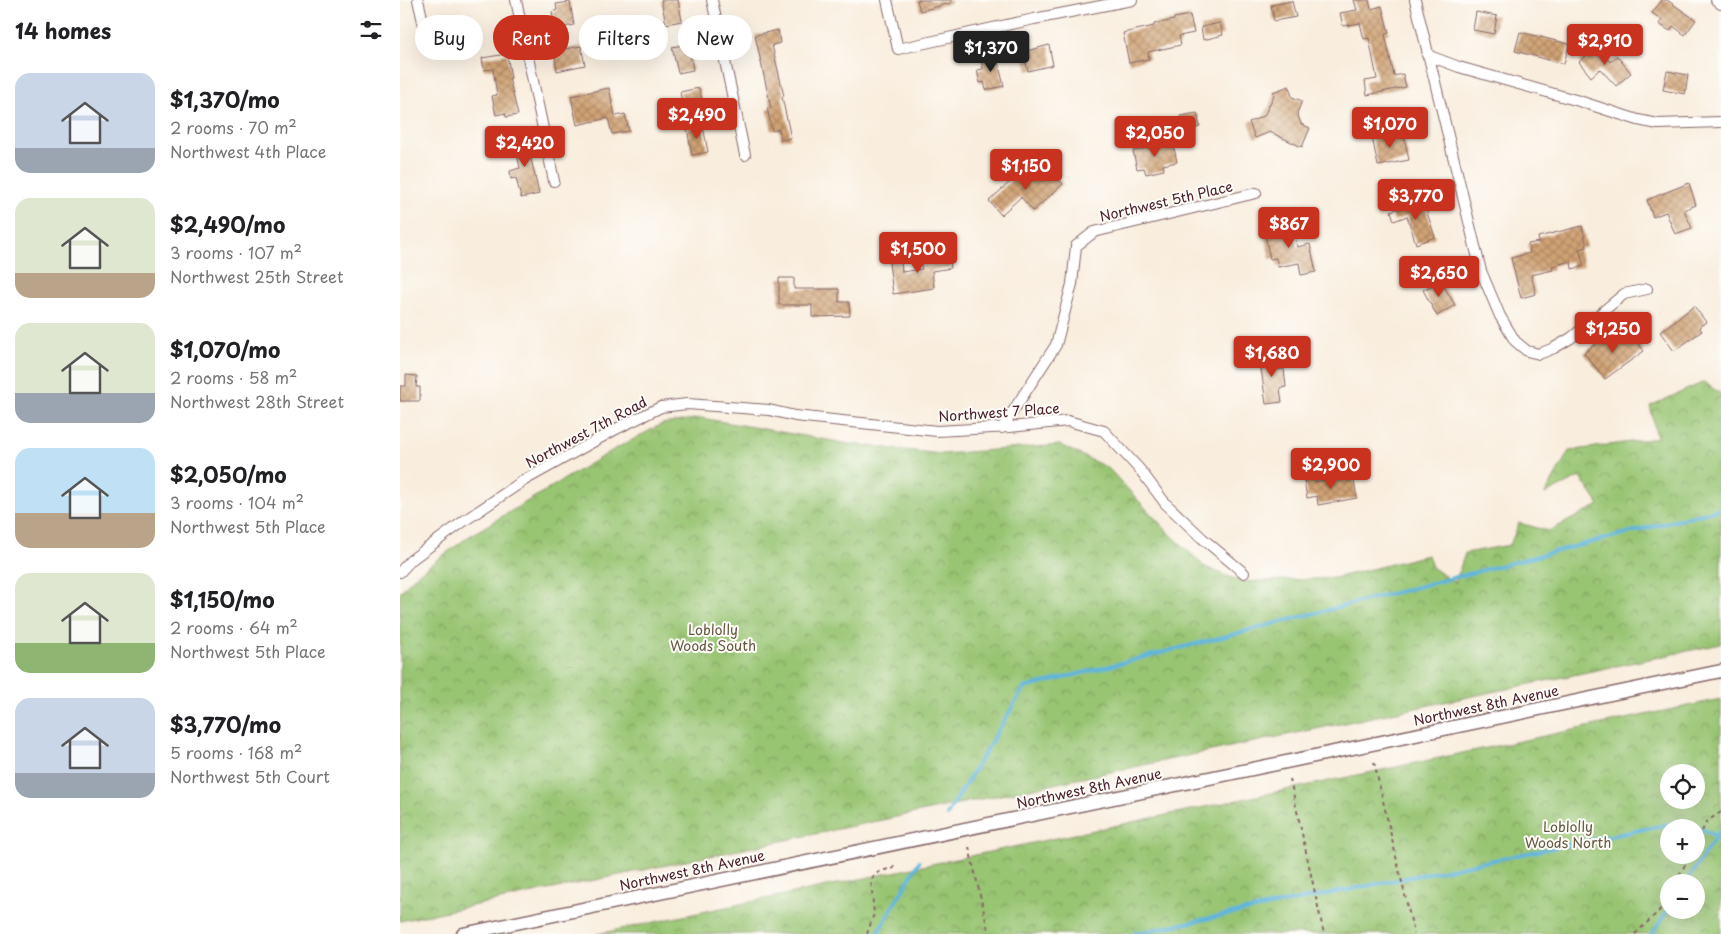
<!DOCTYPE html>
<meta charset="utf-8">
<style>
body{margin:0;font-family:"Playpen Sans",sans-serif;background:#f2f2f2;color:#202124;height:100vh;display:flex;flex-direction:column;font-size:19px;white-space:nowrap}
*{box-sizing:border-box;margin:0}
p{font-size:16px;color:#757577}
.icon{flex:none;width:28px;height:28px;fill:none;stroke:currentColor;stroke-width:2;stroke-linecap:round;stroke-linejoin:round}
.map{position:relative;flex:1;overflow:hidden}
.panel{display:flex;flex-direction:column;background:#fff;width:400px}
.panel>*{flex:none}
.banner{position:absolute;left:15px;top:15px;width:475px;height:45px;display:flex;gap:10px}
.controls{position:absolute;left:1260px;top:764px;display:grid;gap:10px}
.controls a{display:grid;place-items:center;width:45px;height:45px;border-radius:50%;background:#fff;box-shadow:0 5px 20px #0002;font-size:25px}
.price{position:absolute;translate:-50% -42px;padding:0 11px;border-radius:5px;background:#c8321e;color:#fff;font-size:16px;line-height:32px;filter:drop-shadow(0 1px 2px #0008)}
.price::after{content:'';position:absolute;left:50%;top:30px;width:15px;height:11px;margin-left:-8px;background:inherit;clip-path:polygon(0 0,100% 0,50% 100%)}
.price.on{background:#222;color:#fff}
ul{padding:0;list-style:none}
li{display:flex;align-items:center;gap:15px;height:125px;padding:0 15px}
li span{display:grid;place-items:center;flex:none;width:140px;height:100px;border-radius:15px;color:#555}
li>.icon{margin-inline-start:auto}
span .icon{width:60px;height:60px;fill:#fffc;stroke-width:1}
li b{font-size:21px}
h2{display:flex;justify-content:space-between;align-items:center;height:60px;padding:0 15px;font-size:21px}
.tag{padding:0 18px;border-radius:22px;background:#fff;box-shadow:0 5px 20px #0002;font-size:18px;line-height:45px}
.tag.on{background:#c8321e;color:#fff}
main{display:flex;flex:1;min-height:0}
.map>svg:first-child{display:block}
.park{fill:url(#park-crowns);stroke:#71724e;fill-rule:evenodd}
.lines{fill:none;stroke-linecap:round;stroke-linejoin:round}
.stream{stroke:#60b5dc;stroke-width:4}
.building{fill:url(#building-cross-hatch)}
.minor-casing{stroke:#876769;stroke-width:12}
.tertiary-casing{stroke:#876769;stroke-width:15}
.path{stroke:#876769;stroke-width:2;stroke-dasharray:4 4;stroke-linecap:butt}
.minor{stroke:#fff;stroke-width:10}
.tertiary{stroke:#fff;stroke-width:12}
.labels{text-anchor:middle;dominant-baseline:central;stroke-width:4;stroke-linejoin:round;paint-order:stroke}
.street-label{font-size:14px;fill:#4a1f2b;stroke:#fdfcf7}
.park-label{font-size:14px;fill:#655944;stroke:#fdfcf7}
</style>
<main>
<section class="panel">
<h2>14 homes<svg class="icon" aria-label="filters" viewBox="0 0 24 24"><path d="M4 7h16M4 17h16"/><circle cx="9" cy="7" r="2"/><circle cx="15" cy="17" r="2"/></svg></h2>
<ul>
<li><span style="background:linear-gradient(#c9d6e8 75%,#9aa5b1 0)"><svg class="icon" aria-label="home" viewBox="0 0 24 24"><path d="M3 11l9-7 9 7M6 9v11h12V9"/></svg></span><div><b>$1,370/mo</b><p>2 rooms · 70 m²</p><p>Northwest 4th Place</p></div></li>
<li><span style="background:linear-gradient(#dfe7d0 75%,#b9a48a 0)"><svg class="icon" aria-label="home" viewBox="0 0 24 24"><path d="M3 11l9-7 9 7M6 9v11h12V9"/></svg></span><div><b>$2,490/mo</b><p>3 rooms · 107 m²</p><p>Northwest 25th Street</p></div></li>
<li><span style="background:linear-gradient(#dfe7d0 70%,#9aa5b1 0)"><svg class="icon" aria-label="home" viewBox="0 0 24 24"><path d="M3 11l9-7 9 7M6 9v11h12V9"/></svg></span><div><b>$1,070/mo</b><p>2 rooms · 58 m²</p><p>Northwest 28th Street</p></div></li>
<li><span style="background:linear-gradient(#bfe0f5 65%,#b9a48a 0)"><svg class="icon" aria-label="home" viewBox="0 0 24 24"><path d="M3 11l9-7 9 7M6 9v11h12V9"/></svg></span><div><b>$2,050/mo</b><p>3 rooms · 104 m²</p><p>Northwest 5th Place</p></div></li>
<li><span style="background:linear-gradient(#dfe7d0 70%,#8fb573 0)"><svg class="icon" aria-label="home" viewBox="0 0 24 24"><path d="M3 11l9-7 9 7M6 9v11h12V9"/></svg></span><div><b>$1,150/mo</b><p>2 rooms · 64 m²</p><p>Northwest 5th Place</p></div></li>
<li><span style="background:linear-gradient(#c9d6e8 75%,#9aa5b1 0)"><svg class="icon" aria-label="home" viewBox="0 0 24 24"><path d="M3 11l9-7 9 7M6 9v11h12V9"/></svg></span><div><b>$3,770/mo</b><p>5 rooms · 168 m²</p><p>Northwest 5th Court</p></div></li>
</ul>
</section>
<div class="map">
<svg width="1321" height="934" viewBox="0 0 1321 934">
<defs>
<pattern id="park-crowns" width="20" height="18" patternUnits="userSpaceOnUse" patternTransform="scale(1.25)"><rect width="20" height="18" fill="#98c572"/><path d="M2 6a3 3 0 1 1 6 0M12 15a3 3 0 1 1 6 0" fill="none" stroke="#7e9f5e"/></pattern>
<pattern id="building-cross-hatch" width="8" height="8" patternUnits="userSpaceOnUse" patternTransform="scale(1.25)"><rect width="8" height="8" fill="#d0a375"/><path d="M0 0l8 8M0 8l8-8" fill="none" stroke="#ab8460"/></pattern>
</defs>
<rect width="100%" height="100%" fill="#fdfcf7"/>
<filter id="ink" filterUnits="userSpaceOnUse"><feTurbulence type="fractalNoise" baseFrequency=".02" numOctaves="2"/><feDisplacementMap in="SourceGraphic" scale="10" xChannelSelector="R" yChannelSelector="G"/><feConvolveMatrix kernelMatrix="1 2 1 2 8 2 1 2 1" color-interpolation-filters="sRGB"/></filter>
<filter id="wash" filterUnits="userSpaceOnUse"><feTurbulence type="fractalNoise" baseFrequency=".0096" numOctaves="4" result="noise"/><feDisplacementMap in="SourceGraphic" scale="20" xChannelSelector="R" yChannelSelector="G"/><feGaussianBlur stdDeviation="1.12" result="paint"/><feColorMatrix in="noise" values="0 0 0 0 0 0 0 0 0 0 0 0 0 0 0 0 0 1.4 0 .05"/><feComposite in="paint" operator="in"/></filter>
<g filter="url(#wash)">
<rect width="100%" height="100%" fill="#f9eddd"/>
<path class="park" d="M1304,382l17,12v250l-1321,277v-329l16,-17 55,-40 142,-85 49,-26 39,-6 149,26 91,10 119,-9 48,23 60,64 37,35 37,15 92,-4 94,-23 4,12 23,16 10,-30 45,-8 9,-22 30,8 50,-26 -19,-28 -35,17 24,-43 88,-13 -7,-32z
M1321,699v235h-1124zM1269,772h27v28h-27zM1269,828h27v27h-27zM1269,882h27v28h-27z"/>
<g class="lines">
<path class="stream" d="M547,815l77,-127 697,-179
M1286,882l35,-53
M477,934l42,-72
M733,934l551,-113 32,15
M1252,934l17,-25"/>
</g>
<g id="blocks">
<path class="building" d="M261,0h17l4,21 -16,3z
M517,0h34v3l-31,8z
M954,0h15l2,9 11,-3 7,27 -4,1 9,42 9,-2 3,13 -39,8 -2,-14 12,-2 -8,-41 -5,1 -4,-16 -17,3 -3,-13 17,-3z
M1262,0h5l29,20 -11,15 -12,-9 -3,5 -11,-7 3,-4 -10,-7z
M892,1l4,16 -22,4 -3,-16z
M170,2l4,23 -19,4 -3,-17 5,-2 -1,-6z
M1076,12l21,4 -3,18 -21,-4z
M790,15l4,18 -15,3 2,9 -33,7 1,7 -20,4 -6,-30 31,-7v-2l20,-4v-2z
M820,23l3,12 -20,5 -2,-13z
M378,30l2,13 -8,2 12,51 -2,1 9,41 -10,2 -2,-11 -7,2 -5,-23h4l-16,-73z
M1120,32l49,12 -5,20 -49,-13z
M288,44l5,26 -15,3 -6,-26z
M649,45l4,20 -25,6 -5,-19z
M181,46l4,19 -28,6 -3,-20z
M1196,47l14,15 7,-6 14,17 -15,13 -16,-17 -9,8 -12,-15z
M107,54l4,24h-2l9,37 -12,2 -1,-4 -9,2 -4,-19 5,-1 -4,-26 -9,1 -2,-12z
M596,54l8,32 -18,4 -2,-8 -4,1 -3,-13 6,-1 -2,-11z
M1267,71l21,4 -3,19 -22,-4z
M889,86l3,11 10,4 -5,12 4,11 9,4 -8,19 -32,-15 -15,6 -6,-16 15,-6 10,-21 -1,-3z
M209,88l6,28 10,-2 4,17 -17,3 -4,-16 -31,7 -6,-29z
M299,88l4,16 -20,4 -3,-16z
M797,113l3,14 -17,3 -3,-14z
M303,126l5,26 -16,3 -5,-26z
M1003,132l6,28 -31,6 -6,-29z
M131,135l3,18 -4,1 9,40 -18,4 -5,-20 -5,1 -1,-8 10,-3 -6,-29z
M773,143l4,19 -14,3 1,5 -18,4 -2,-6 -7,1 -4,-18z
M641,170l5,6 5,-4 12,12 -30,27 -12,-14 -20,18 -12,-14 32,-29 9,9z
M1289,183l7,22 -12,5 8,18 -17,6 -9,-22 -13,5 -6,-17z
M1023,200l12,37 -19,7 -9,-28 -13,5 -3,-10z
M893,224l4,23 13,-3 6,28 -15,3 -2,-12 -21,4 -2,-9 -6,1 -6,-29z
M1182,226l5,21 -8,2 5,17 -12,3 -1,-8 -19,5 1,4 -22,5 5,19 -15,4 -10,-40 19,-5 -2,-9 11,-2 -1,-5z
M549,253l2,15 -19,3 2,17 -41,6 -4,-31 12,-2 1,11 20,-3 -2,-12z
M379,278h15v11h45v13h10l1,14 -38,1v-12h-33z
M1041,281l14,24 -18,11 -14,-26z
M1294,306l12,16 -7,5 3,4 -28,20 -14,-19z
M1229,332l15,19 -39,28 -21,-26 23,-18 7,8z
M876,352l2,18 6,-1 2,18 -6,1 2,14 -16,2 -7,-50z
M6,375l11,1 -1,11h4v14h-20v-15h6z
M953,475l4,23 -39,7 -1,-9 -10,2 -3,-18 10,-2 1,4z"/>
</g>
</g>
<g filter="url(#ink)">
<use href="#blocks" fill-opacity="0" stroke="#876769" stroke-width="1"/>
<g class="lines">
<defs>
<path id="minor" d="M18,0l6,26
M116,0l38,181
M312,0l33,155
M487,0l11,49 136,-30 98,-19
M1015,0l66,271 19,45 15,25 12,10 12,3 15,-6 17,-10 53,-44 23,-5
M1316,0l5,4
M1027,55l32,12 120,34 59,19 20,4 63,-2
M602,428l54,-83 16,-61 4,-38 18,-14 162,-39
M0,572l11,-12 53,-39 59,-40 95,-53 43,-21 26,-3 82,6 26,6 142,15 73,-4 58,-6 36,10 37,40 24,32 37,35 42,35"/>
<path id="tertiary" d="M63,934l1258,-263"/>
</defs>
<use href="#minor" class="minor-casing"/>
<use href="#tertiary" class="tertiary-casing"/>
<path class="path" d="M974,762l40,172
M890,779l34,155
M1296,846l10,-24 15,-10
M569,847l20,87
M1275,882l16,-27
M467,934l7,-20 -3,-33c4,-10 13,-11 23,-13l-1,-5
M1235,934l24,-23 10,-17"/>
<use href="#minor" class="minor"/>
<use href="#tertiary" class="tertiary"/>
</g>
</g>
<g class="labels">
<g class="street-label">
<text transform="translate(766 201) rotate(-13)">Northwest 5th Place</text>
<text transform="translate(599 412) rotate(-4)">Northwest 7 Place</text>
<text transform="translate(186 432) rotate(-28)">Northwest 7th Road</text>
<text transform="translate(1086 705) rotate(-12)">Northwest 8th Avenue</text>
<text transform="translate(689 788) rotate(-12)">Northwest 8th Avenue</text>
<text transform="translate(292 870) rotate(-12)">Northwest 8th Avenue</text>
</g>
<g class="park-label">
<text x="313" y="629">Loblolly<tspan x="313" dy="16">Woods South</tspan></text>
<text x="1168" y="826">Loblolly<tspan x="1168" dy="16">Woods North</tspan></text>
</g>
</g>
</svg>
<div class="controls">
<a><svg class="icon" aria-label="locate" viewBox="0 0 24 24"><circle cx="12" cy="12" r="6"/><path d="M12 2v4M12 18v4M2 12h4M18 12h4"/></svg></a>
<a>+</a>
<a>−</a>
</div>
<b class="price" style="left:1205px;top:66px">$2,910</b>
<b class="price on" style="left:591px;top:73px">$1,370</b>
<b class="price" style="left:297px;top:140px">$2,490</b>
<b class="price" style="left:990px;top:149px">$1,070</b>
<b class="price" style="left:755px;top:158px">$2,050</b>
<b class="price" style="left:125px;top:168px">$2,420</b>
<b class="price" style="left:626px;top:191px">$1,150</b>
<b class="price" style="left:1016px;top:221px">$3,770</b>
<b class="price" style="left:889px;top:249px">$867</b>
<b class="price" style="left:518px;top:274px">$1,500</b>
<b class="price" style="left:1039px;top:298px">$2,650</b>
<b class="price" style="left:1213px;top:354px">$1,250</b>
<b class="price" style="left:872px;top:378px">$1,680</b>
<b class="price" style="left:931px;top:490px">$2,900</b>
<div class="banner">
<a class="tag">Buy</a>
<a class="tag on">Rent</a>
<a class="tag">Filters</a>
<a class="tag">New</a>
</div>
</div>
</main>
